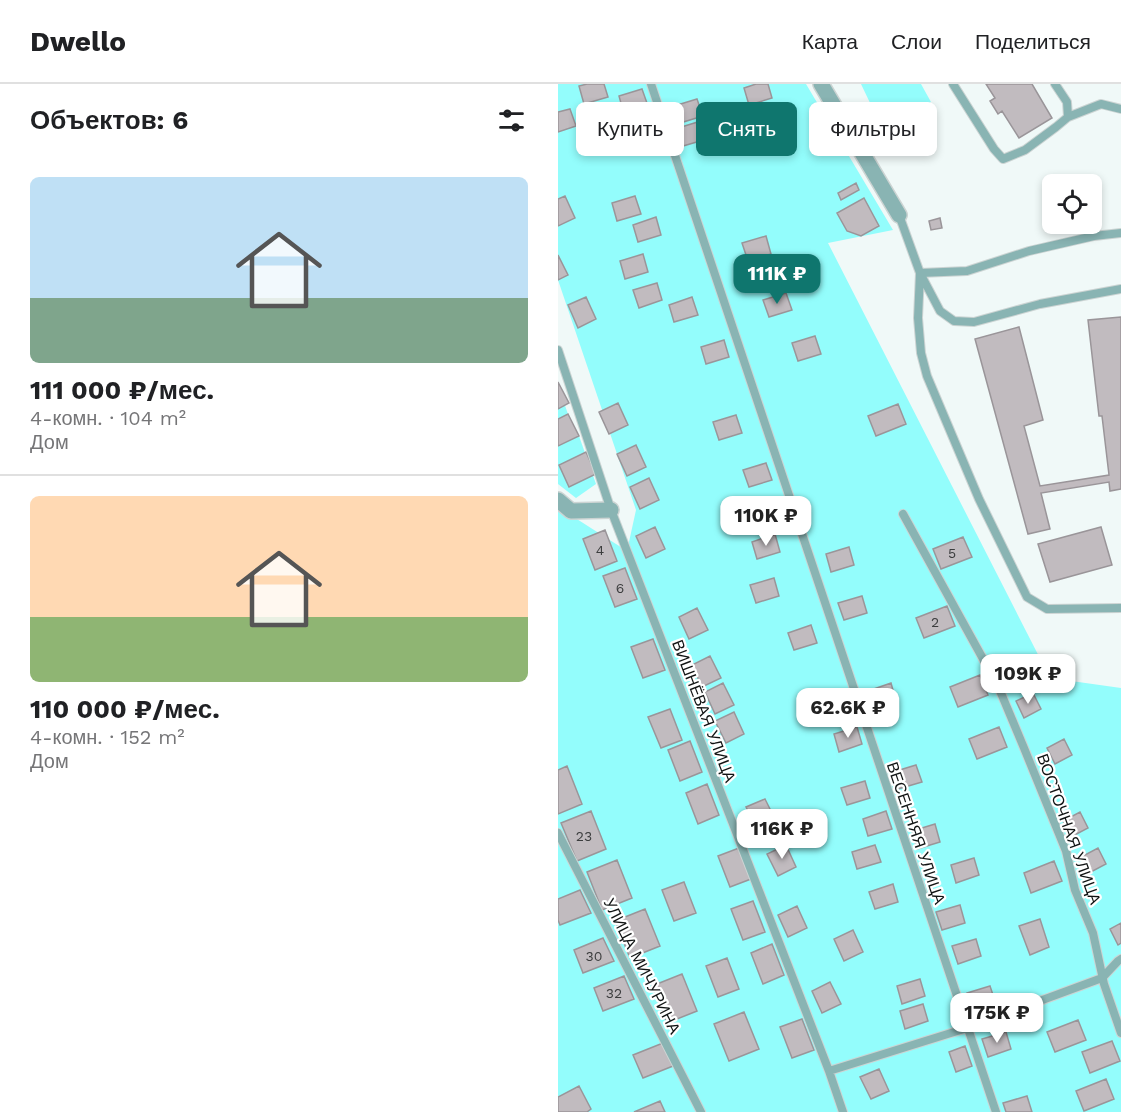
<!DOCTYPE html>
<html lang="ru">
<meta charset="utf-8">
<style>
body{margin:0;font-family:"Work Sans",sans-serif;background:#f6f6f6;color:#202124;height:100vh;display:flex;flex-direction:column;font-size:22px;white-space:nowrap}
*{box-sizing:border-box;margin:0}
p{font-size:20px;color:#757577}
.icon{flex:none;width:33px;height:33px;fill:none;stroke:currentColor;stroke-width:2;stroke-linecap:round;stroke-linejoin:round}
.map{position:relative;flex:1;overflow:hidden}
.drawer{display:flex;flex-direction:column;background:#fff;width:558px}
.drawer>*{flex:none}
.guide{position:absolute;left:18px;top:18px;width:454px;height:54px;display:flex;gap:12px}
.fabs{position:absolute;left:484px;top:90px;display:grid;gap:12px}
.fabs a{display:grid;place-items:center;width:60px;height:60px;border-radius:9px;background:#fff;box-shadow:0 3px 9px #0003;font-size:30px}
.price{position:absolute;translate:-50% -51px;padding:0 14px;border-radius:12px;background:#fff;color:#222;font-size:20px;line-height:39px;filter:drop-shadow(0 2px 3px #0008)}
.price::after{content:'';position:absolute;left:50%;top:36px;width:18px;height:14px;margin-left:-9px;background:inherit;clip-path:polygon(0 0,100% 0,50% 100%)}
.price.selected{background:#0f766e;color:#fff}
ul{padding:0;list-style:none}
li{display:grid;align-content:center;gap:12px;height:318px;padding:0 30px}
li+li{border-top:2px solid #e0e0e0}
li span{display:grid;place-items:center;height:186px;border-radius:9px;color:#555}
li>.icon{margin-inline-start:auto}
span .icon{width:108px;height:108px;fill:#fffc;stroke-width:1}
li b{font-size:26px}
h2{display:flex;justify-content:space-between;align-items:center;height:72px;padding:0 30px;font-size:26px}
.pill{padding:0 21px;border-radius:9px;background:#fff;box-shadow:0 3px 9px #0003;font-size:21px;line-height:54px}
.pill.selected{background:#0f766e;color:#fff}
header{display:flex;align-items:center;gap:36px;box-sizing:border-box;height:84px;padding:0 30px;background:#fff;border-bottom:2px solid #e0e0e0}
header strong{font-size:28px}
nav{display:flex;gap:33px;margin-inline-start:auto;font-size:21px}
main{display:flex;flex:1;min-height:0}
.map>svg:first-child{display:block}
.green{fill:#93fdfc}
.building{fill:#c1bbbf;stroke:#9a9599;stroke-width:1.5}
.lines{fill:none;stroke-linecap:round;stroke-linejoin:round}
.lane-casing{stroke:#ccd4d3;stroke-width:10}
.street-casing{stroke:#ccd4d3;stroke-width:18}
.lane{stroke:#89b4b3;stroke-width:8}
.street{stroke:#89b4b3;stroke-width:15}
.labels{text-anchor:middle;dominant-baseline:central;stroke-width:4.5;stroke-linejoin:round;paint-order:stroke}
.number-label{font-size:14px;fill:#3c3d3e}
.street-label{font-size:16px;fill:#101313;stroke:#fff}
</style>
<header>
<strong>Dwello</strong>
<nav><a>Карта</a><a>Слои</a><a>Поделиться</a></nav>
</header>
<main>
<section class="drawer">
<h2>Объектов: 6<svg class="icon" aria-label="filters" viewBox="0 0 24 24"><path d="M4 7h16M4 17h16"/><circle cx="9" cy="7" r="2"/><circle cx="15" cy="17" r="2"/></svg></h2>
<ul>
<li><span style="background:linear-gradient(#bfe0f5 65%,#7fa58c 0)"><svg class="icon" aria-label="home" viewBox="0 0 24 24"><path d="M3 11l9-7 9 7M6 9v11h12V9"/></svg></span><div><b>111 000 ₽/мес.</b><p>4-комн. · 104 m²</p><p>Дом</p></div></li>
<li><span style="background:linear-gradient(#ffd9b3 65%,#8fb573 0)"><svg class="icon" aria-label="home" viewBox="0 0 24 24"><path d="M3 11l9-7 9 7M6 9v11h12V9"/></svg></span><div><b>110 000 ₽/мес.</b><p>4-комн. · 152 m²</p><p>Дом</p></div></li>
</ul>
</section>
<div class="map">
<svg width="563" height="1028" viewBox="0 0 563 1028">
<rect width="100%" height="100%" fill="#f0f9f8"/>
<path class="green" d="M0,0h248l87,146 -65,13 222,435 71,10v424h-563v-605l69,44 9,-41 -78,-230z
M303,0h60l10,18 -50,24z
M0,302l10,28 11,22 17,48 -20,14 -18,-14z"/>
<path class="building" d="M29,0h17l4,13 -24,7 -5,-18z
M198,0h12l4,14 -23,7 -5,-17z
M428,0h46l20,34 -33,20 -17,-27 -4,3 -8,-13 5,-3z
M84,5l6,17 -24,8 -5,-18z
M139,15l6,17 -23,7 -6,-17z
M12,25l6,17 -18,6v-20z
M143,37l6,18 -24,7 -5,-18z
M214,46l6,17 -24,8 -5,-18z
M298,99l3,7 -18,10 -3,-7z
M7,112l10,22 -17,8v-27z
M77,112l6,18 -24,7 -5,-18z
M306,114l15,28 -18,10 -14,-5 -10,-18z
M98,133l5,18 -23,7 -5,-17z
M382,134l2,10 -11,2 -2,-9z
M208,152l5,18 -23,7 -6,-18z
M85,170l5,18 -23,7 -5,-18z
M0,171l10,20 -10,5z
M99,199l5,17 -23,8 -6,-18z
M228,209l6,17 -23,7 -6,-17z
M28,213l10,22 -18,9 -10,-23z
M134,213l6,18 -24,7 -5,-17z
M563,233v172l-11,2 -1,-9 -68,11 9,36 -22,5 -53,-195 44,-12 24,93 -19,6 16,60 69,-11 -7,-59h-3l-11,-96z
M257,252l6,18 -23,7 -6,-18z
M166,256l5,17 -23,7 -5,-17z
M0,298l11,21 -11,6z
M60,319l10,22 -19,9 -10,-22z
M340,320l8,20 -30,12 -8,-20z
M10,330l11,22 -21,10v-27z
M178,331l6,18 -23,7 -6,-18z
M78,361l10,22 -19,9 -10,-22z
M28,368l10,22 -27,13 -10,-22z
M208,379l6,17 -23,7 -6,-17z
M91,394l10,22 -19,9 -10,-22z
M231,415l6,18 -24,7 -5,-17z
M97,443l10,22 -19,9 -10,-22z
M543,443l11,38 -62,17 -12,-38z
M47,446l12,31 -22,9 -12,-31z
M217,450l5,18 -23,7 -5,-17z
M405,453l9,20 -31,12 -8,-20z
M291,463l5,18 -23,7 -5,-18z
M67,484l12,31 -22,8 -12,-31z
M216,494l5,18 -23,7 -6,-18z
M304,512l5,17 -23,7 -6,-17z
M389,522l8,20 -31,12 -8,-20z
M139,524l11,22 -19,9 -10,-22z
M253,541l6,18 -23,7 -6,-17z
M95,555l12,31 -22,8 -12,-31z
M152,572l11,22 -19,9 -10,-22z
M422,591l8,20 -30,12 -8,-20z
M165,599l11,22 -19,9 -10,-22z
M333,599l5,18 -23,7 -5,-17z
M475,609l8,16 -17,9 -8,-17z
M112,625l12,31 -21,8 -13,-31z
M176,628l10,22 -18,9 -11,-22z
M299,643l5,17 -23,8 -5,-18z
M441,643l8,20 -30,12 -8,-20z
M506,655l8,16 -17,9 -8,-16z
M132,657l12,31 -22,9 -12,-31z
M358,681l6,17 -24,7 -5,-17z
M9,682l15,38 -24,10v-44z
M307,697l5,17 -23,7 -6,-17z
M149,700l12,31 -21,9 -12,-31z
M207,715l11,22 -19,8 -11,-22z
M33,727l15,38 -29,12 -16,-38z
M328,727l6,18 -24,7 -5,-17z
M522,728l8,16 -17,9 -8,-16z
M377,740l5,18 -23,7 -5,-18z
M228,761l10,22 -18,9 -11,-22z
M317,761l6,17 -24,7 -5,-17z
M181,764l12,31 -21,8 -12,-31z
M540,764l8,16 -17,9 -8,-16z
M416,774l5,17 -23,8 -5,-18z
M59,776l15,38 -30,12 -15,-38z
M496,777l8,20 -31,12 -7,-20z
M126,798l12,31 -22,8 -12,-31z
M335,800l5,18 -23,7 -6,-17z
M22,806l11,23 -31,12 -2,-5v-21z
M195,817l12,31 -22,8 -12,-31z
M402,821l5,18 -23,7 -6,-18z
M239,822l10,22 -19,9 -10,-22z
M87,825l15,37 -30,12 -15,-37z
M482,835l9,28 -19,8 -11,-29z
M563,839v20l-3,2 -8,-16z
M295,846l10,22 -19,9 -10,-22z
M45,854l11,23 -31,12 -9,-23z
M418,855l5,17 -23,8 -6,-18z
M214,860l12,31 -21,9 -12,-31z
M169,874l12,31 -21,8 -12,-31z
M124,890l15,37 -30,12 -15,-37z
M66,892l10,23 -31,12 -9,-23z
M362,895l5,17 -23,8 -5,-18z
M272,898l11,22 -19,9 -10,-22z
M432,902l6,18 -23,7 -6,-18z
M365,920l5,17 -23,8 -5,-18z
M186,928l15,37 -30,12 -15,-37z
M244,935l12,31 -22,8 -12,-31z
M520,936l8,20 -31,12 -8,-20z
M448,948l5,17 -23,8 -6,-18z
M554,957l8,20 -30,12 -8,-21z
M105,959l10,23 -30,12 -10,-23z
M407,962l7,20 -16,6 -7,-20z
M321,985l10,22 -18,8 -11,-22z
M548,995l8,20 -30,12 -8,-20z
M21,1002l12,23 -4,3h-29v-15z
M469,1012l5,16h-26l-3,-9z
M102,1017l5,11h-31z"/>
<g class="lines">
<defs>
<path id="lane" d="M93,0l345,1028
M395,0l41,65 9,10 22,-9 31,-23 12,-10 -1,-15 -12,-18
M510,33l33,-13 20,5
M341,131l21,58 20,38 14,10 20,1 66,-18 81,-15
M563,149l-27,3 -65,15 -62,20 -47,2 -2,45 3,35 6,23 52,123 48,98 20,12 74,-1
M0,266l53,160 218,561 14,41
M345,430l95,172 26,62 42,103 9,39 18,43 11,51 17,49
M0,749l143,279
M271,987l138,-43 135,-50 16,-17 3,-2"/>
<path id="street" d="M263,0l78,131
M0,416l13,11 40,-1"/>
</defs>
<use href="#lane" class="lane-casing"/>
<use href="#street" class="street-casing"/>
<use href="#lane" class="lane"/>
<use href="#street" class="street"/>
</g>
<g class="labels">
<g class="number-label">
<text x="42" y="466">4</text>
<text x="394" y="469">5</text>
<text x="62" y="504">6</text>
<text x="377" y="538">2</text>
<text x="26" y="752">23</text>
<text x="36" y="872">30</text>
<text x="56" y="909">32</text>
</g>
<g class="street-label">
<text transform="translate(146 627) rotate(69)">ВИШНЁВАЯ УЛИЦА</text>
<text transform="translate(511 745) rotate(70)">ВОСТОЧНАЯ УЛИЦА</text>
<text transform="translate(358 749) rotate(71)">ВЕСЕННЯЯ УЛИЦА</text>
<text transform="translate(84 882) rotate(63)">УЛИЦА МИЧУРИНА</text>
</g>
</g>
</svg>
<div class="fabs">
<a><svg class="icon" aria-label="locate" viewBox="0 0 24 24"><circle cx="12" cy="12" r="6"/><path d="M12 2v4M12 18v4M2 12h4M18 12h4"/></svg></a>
</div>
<b class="price selected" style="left:219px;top:221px">111K ₽</b>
<b class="price" style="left:208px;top:463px">110K ₽</b>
<b class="price" style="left:470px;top:621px">109K ₽</b>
<b class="price" style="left:290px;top:655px">62.6K ₽</b>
<b class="price" style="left:224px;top:776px">116K ₽</b>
<b class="price" style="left:439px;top:960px">175K ₽</b>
<div class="guide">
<a class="pill">Купить</a>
<a class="pill selected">Снять</a>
<a class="pill">Фильтры</a>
</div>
</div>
</main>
